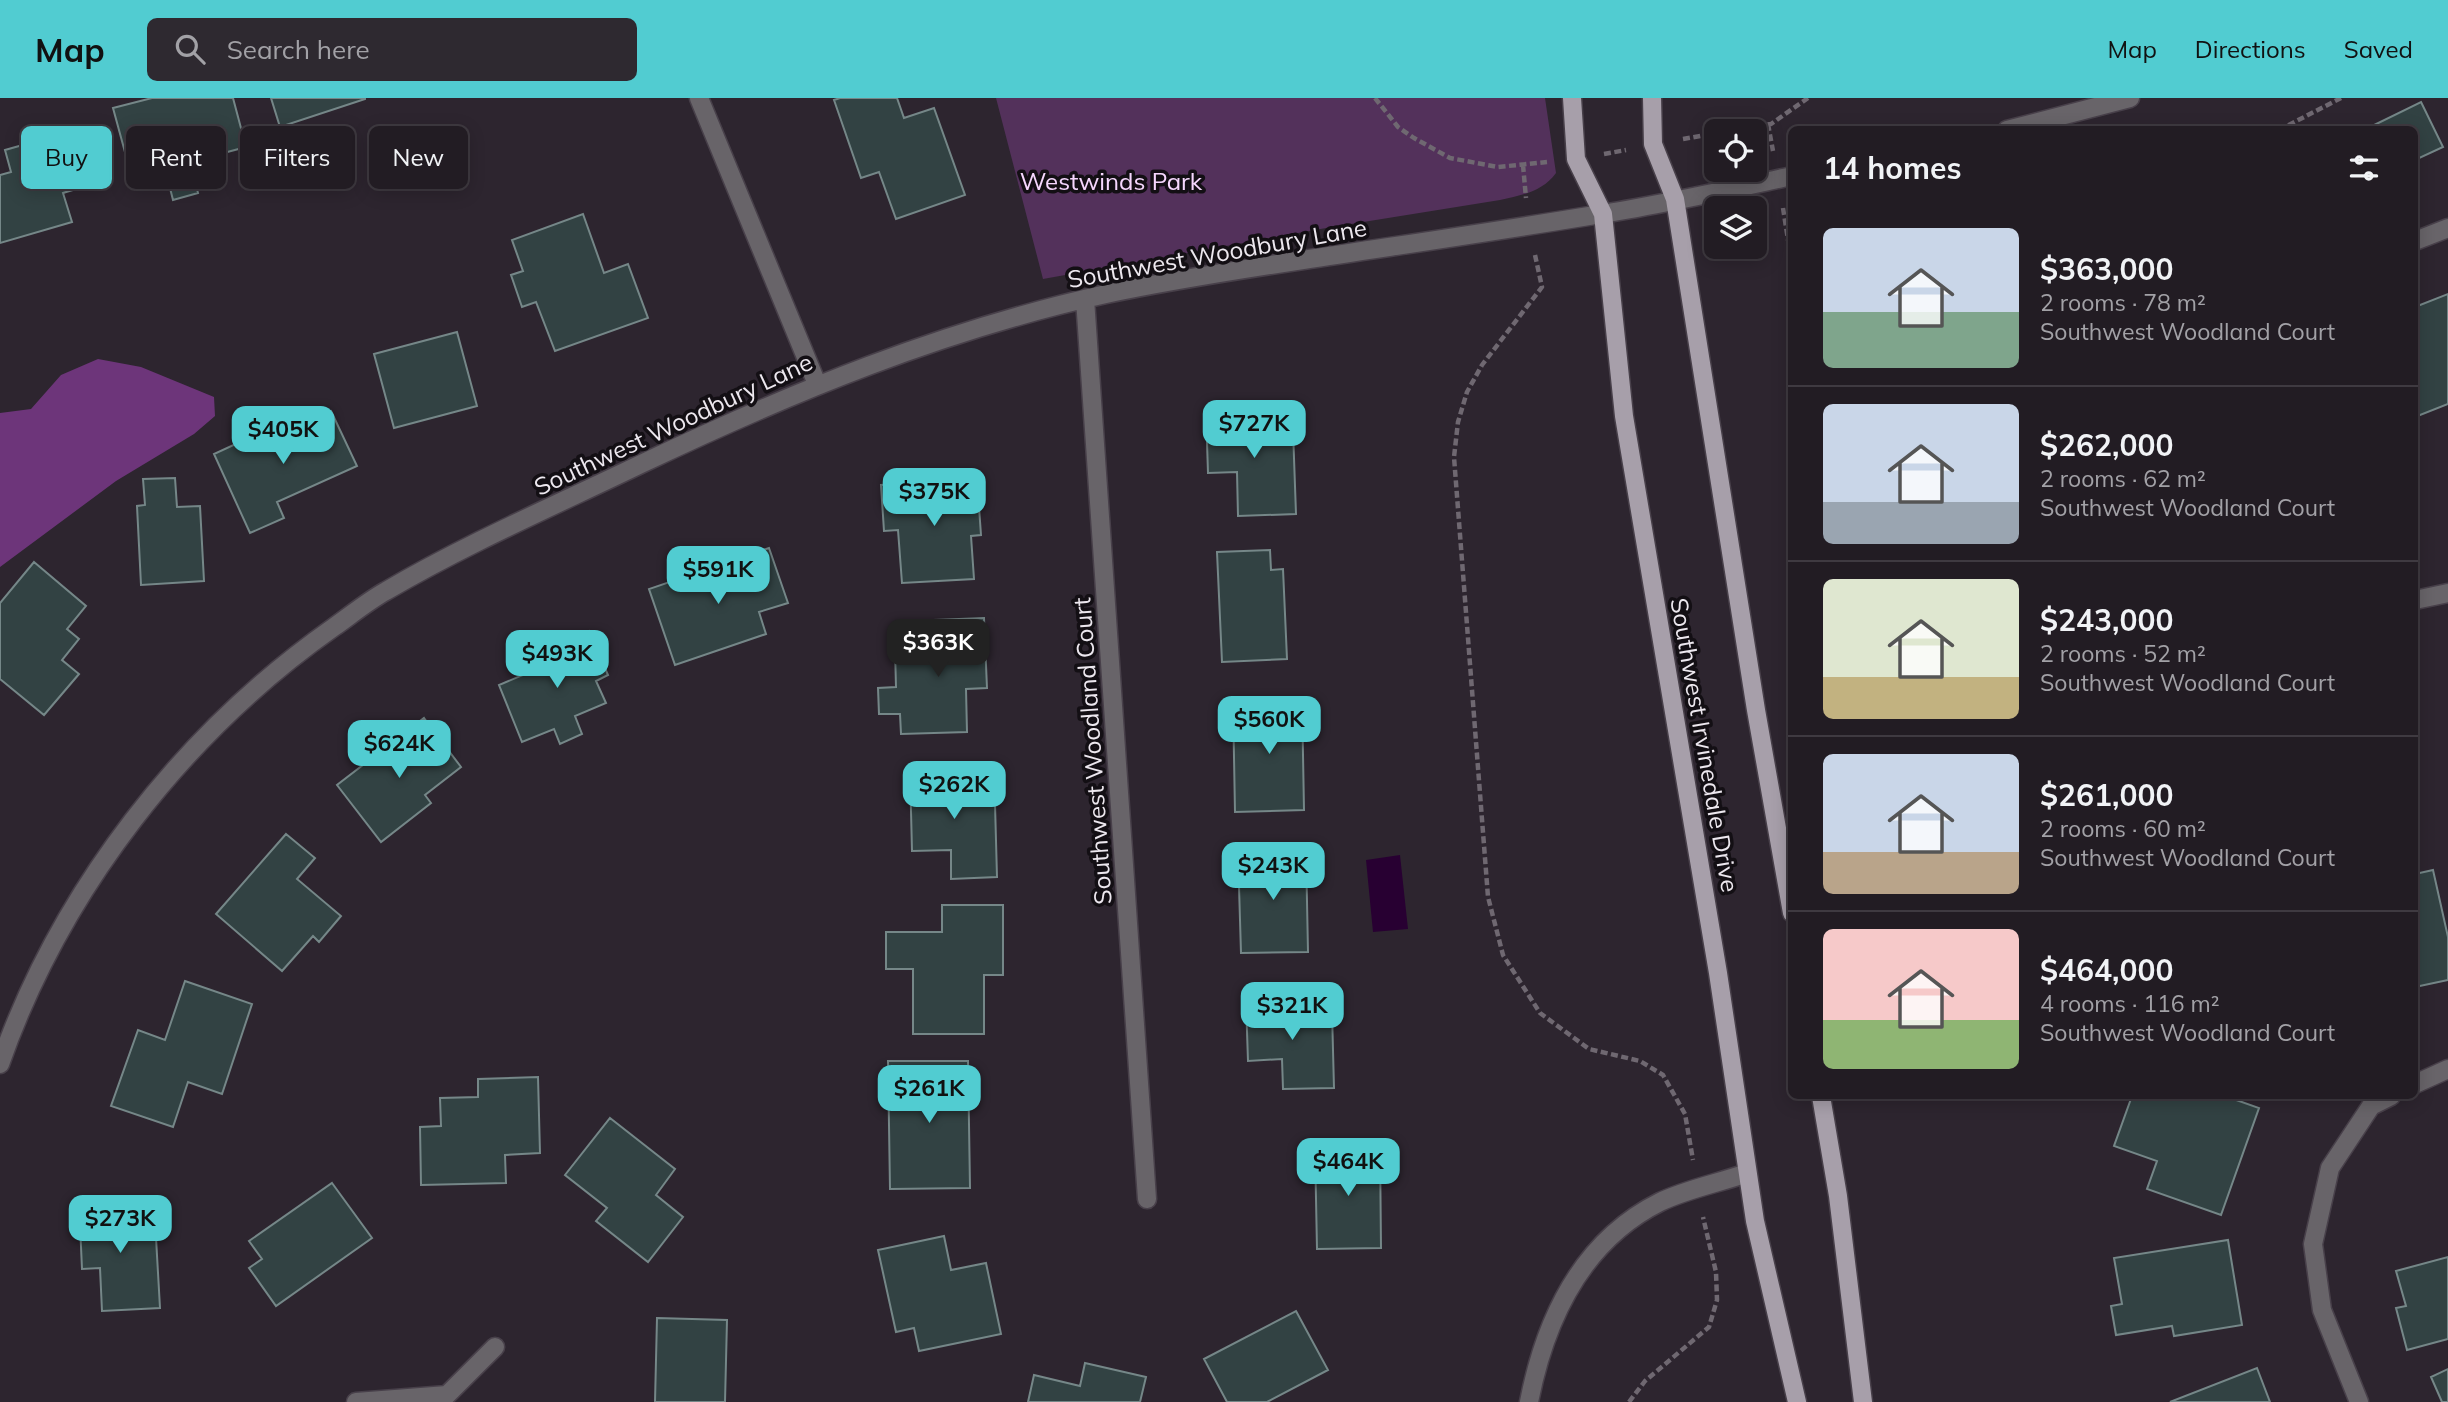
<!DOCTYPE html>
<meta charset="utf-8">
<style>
body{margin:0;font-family:Mulish,sans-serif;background:#2e2930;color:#f1f3f6;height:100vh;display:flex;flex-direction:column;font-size:26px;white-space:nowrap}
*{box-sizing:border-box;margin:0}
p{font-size:23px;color:#a2a1a6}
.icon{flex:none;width:38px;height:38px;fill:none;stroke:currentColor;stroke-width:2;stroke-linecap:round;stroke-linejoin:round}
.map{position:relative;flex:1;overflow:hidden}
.drawer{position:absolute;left:1788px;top:28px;width:630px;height:973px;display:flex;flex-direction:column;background:#221c23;border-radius:10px;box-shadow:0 4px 18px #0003,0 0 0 2px #3f3a41}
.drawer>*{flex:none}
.hud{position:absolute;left:21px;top:28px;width:665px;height:63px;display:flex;gap:14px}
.tools{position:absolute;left:1704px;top:21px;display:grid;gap:14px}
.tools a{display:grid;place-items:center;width:63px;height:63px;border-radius:10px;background:#221c23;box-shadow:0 4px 18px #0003,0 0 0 2px #3f3a41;font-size:35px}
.price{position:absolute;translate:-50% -60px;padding:0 16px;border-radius:14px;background:#51ccd1;color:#111;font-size:23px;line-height:46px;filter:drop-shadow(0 2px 4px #0008)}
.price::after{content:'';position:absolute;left:50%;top:42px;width:21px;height:16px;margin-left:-10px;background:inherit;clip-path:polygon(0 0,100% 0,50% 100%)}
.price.on{background:#222;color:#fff}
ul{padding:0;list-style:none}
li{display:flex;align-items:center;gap:21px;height:175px;padding:0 35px}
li+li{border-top:2px solid #3f3a41}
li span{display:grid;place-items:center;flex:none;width:196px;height:140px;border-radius:10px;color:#555}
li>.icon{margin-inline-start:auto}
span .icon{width:84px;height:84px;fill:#fffc;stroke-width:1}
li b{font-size:30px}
h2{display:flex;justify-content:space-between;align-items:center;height:84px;padding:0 35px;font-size:30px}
.chip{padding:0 24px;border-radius:10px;background:#221c23;box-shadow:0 4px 18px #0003,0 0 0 2px #3f3a41;font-size:24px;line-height:63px}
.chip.on{background:#51ccd1;color:#111}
header{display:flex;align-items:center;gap:42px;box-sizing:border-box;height:98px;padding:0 35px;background:#51ccd1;color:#111}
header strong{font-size:33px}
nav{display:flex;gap:38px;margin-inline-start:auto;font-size:24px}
.search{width:490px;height:63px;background:#2e2930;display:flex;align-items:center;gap:18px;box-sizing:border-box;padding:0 24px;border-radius:10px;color:#a2a1a6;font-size:26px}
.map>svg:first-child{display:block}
.green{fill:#53315b}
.forest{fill:#6d357a}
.water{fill:#280032}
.building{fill:#324243;stroke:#758788;stroke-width:2}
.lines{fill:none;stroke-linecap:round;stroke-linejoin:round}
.minor-casing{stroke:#48404a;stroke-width:21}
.major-casing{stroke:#48404a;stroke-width:21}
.path{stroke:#6f6871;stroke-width:4.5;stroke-dasharray:7 3.5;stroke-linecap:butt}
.minor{stroke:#686469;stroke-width:18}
.major{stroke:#a79faa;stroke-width:18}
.labels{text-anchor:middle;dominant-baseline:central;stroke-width:7;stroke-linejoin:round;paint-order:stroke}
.park-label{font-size:24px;fill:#f6d7fe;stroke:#130f14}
.street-label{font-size:24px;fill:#ede8ef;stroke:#130f14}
</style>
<header>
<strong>Map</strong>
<div class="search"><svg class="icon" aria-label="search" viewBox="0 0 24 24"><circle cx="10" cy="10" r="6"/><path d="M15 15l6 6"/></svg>Search here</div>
<nav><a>Map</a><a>Directions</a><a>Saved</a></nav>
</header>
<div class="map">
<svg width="2448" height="1304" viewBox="0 0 2448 1304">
<rect width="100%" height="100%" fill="#2d252f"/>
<path class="green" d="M996,0h549l11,75c-14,19 -34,22 -56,27l-174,28 -283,51z"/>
<path class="forest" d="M98,261l43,8 73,30 1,19 -21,18 -78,47 -116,86v-154l31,-4 30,-34z"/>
<path class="water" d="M1400,757l8,74 -35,3 -7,-72z"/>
<path class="building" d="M152,0h81l13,49 -56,15 8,31 -25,7 -5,-20 -33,9 -22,-81z
M271,0h94v1l-85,28z
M840,0h57l7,20 30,-10 31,87 -69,24 -17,-47 -18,6 -27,-78z
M2421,4l22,45 -28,13v-30h-51z
M83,30l16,54 -36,11 9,29 -72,21v-68l11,-3 -6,-22z
M583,116l21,59 24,-9 20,54 -93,33 -19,-49 -14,5 -11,-32 12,-4 -11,-31z
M2448,196v110l-33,13v-110z
M457,234l20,74 -83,22 -20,-74z
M1268,311l1,21h24l3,84 -58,2 -1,-44 -29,1 -2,-62z
M331,313l26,55 -80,36 7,16 -34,15 -36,-79 78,-36 5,9z
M175,380l2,29 23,-1 4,75 -63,4 -4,-79 8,-1 -2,-26z
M977,381l4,56 -10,1 3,43 -72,4 -4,-53 -14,1 -3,-46z
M769,450l19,55 -29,9 7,22 -91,31 -26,-76z
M1270,452l1,20 12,-1 4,90 -65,3 -5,-110z
M34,464l52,44 -19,23 12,10 -17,21 17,14 -35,41 -44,-36v-76z
M984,520l3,70 -21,1 1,43 -66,2 -1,-20h-21l-1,-26 18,-1 -1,-39 40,-1 -1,-27z
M589,533l19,44 -12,6 10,22 -31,13 7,18 -22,10 -6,-15 -32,13 -23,-57 36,-15 -6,-14z
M1302,601l2,111 -69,2 -2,-111z
M424,620l37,49 -36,28 6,8 -50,39 -44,-57z
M977,672l1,35 17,-1 2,73 -46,2v-29l-39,1 -2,-80z
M286,736l29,24 -18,21 44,37 -22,26 -6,-6 -31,35 -66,-57z
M1306,753l2,101 -67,1 -3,-100z
M2433,772l15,67v43l-33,7v-113z
M942,807h61v70h-19v59h-71v-65h-27v-37h56z
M185,883l67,23 -30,90 -34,-12 -15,45 -62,-21 27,-76 27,10z
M1293,901l1,13h38l2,76 -51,1 -1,-30 -34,2 -2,-60z
M888,963h80l2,127 -80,1z
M538,979l2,76 -35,2 1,28 -85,2 -1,-58 21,-1 -1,-28 38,-1v-18z
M2132,998h93l34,12 -38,107 -74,-26 10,-28 -43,-15z
M610,1020l65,51 -19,26 27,22 -35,45 -52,-41 11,-13 -42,-33z
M1380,1048l1,102 -64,1 -2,-101z
M332,1085l40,55 -96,68 -27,-38 13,-9 -13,-18z
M124,1101l2,22 29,-1 5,88 -58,3 -2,-43 -18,1 -3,-67z
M944,1138l7,34 35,-7 15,71 -82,17 -5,-23 -18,4 -18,-82z
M2228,1142l14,85 -68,11 -2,-10 -56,9 -5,-29 11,-2 -8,-46z
M2448,1159v82l-41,11 -11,-42 10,-2 -10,-35z
M1296,1213l32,59 -61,32h-40l-23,-43z
M657,1220l70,2 -2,82h-70z
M1085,1265l61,14 -6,25h-112l6,-27 46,11z
M2257,1270l13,34h-100z
M2448,1271v33h-6l-11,-25z"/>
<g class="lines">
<defs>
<path id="minor" d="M699,0l118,286
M2007,32l123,-32
M2415,143l33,-13
M1085,201l62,900
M2415,502l33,-7
M0,966c61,-174 183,-331 334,-437 17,-12 34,-26 52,-36 82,-48 170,-86 255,-127 149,-71 302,-134 465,-170 65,-14 131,-24 197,-34 98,-15 195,-29 292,-45 66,-10 132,-25 197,-39
M2415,986l33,-15
M356,1304l91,-7 48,-48
M1529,1304c16,-82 53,-161 131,-200 27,-13 59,-19 87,-29
M2359,1304l-37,-92 -9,-66 17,-76 41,-62 20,-10"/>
<path id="major" d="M1572,0l4,61 27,55 21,202 94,557 37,248 42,181
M1652,0l1,46 22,55 81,511 36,203
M1821,998l17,100 25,206"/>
</defs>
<use href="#minor" class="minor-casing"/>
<use href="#major" class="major-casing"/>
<path class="path" d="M1375,0l23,29 16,11 36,20 48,9 49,-5
M1768,26l5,27
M2279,32l62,-32
M1726,33l45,-7 37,-26
M1683,41l34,-6
M1604,56l22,-4
M1523,67l3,33
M1783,110l6,38 3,-1
M1535,157l7,32 -60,78 -15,27 -9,30 -4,35 34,440 15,58 37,58 49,36 51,12 23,14 22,39 8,46
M1629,1304l16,-21 64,-54 8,-27 -1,-28 -13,-55"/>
<use href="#minor" class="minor"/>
<use href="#major" class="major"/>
</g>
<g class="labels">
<g class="park-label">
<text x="1111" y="83">Westwinds Park</text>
</g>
<g class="street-label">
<text transform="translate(1217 155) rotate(-10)">Southwest Woodbury Lane</text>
<text transform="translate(673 326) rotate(-25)">Southwest Woodbury Lane</text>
<text transform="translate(1705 647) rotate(80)">Southwest Irvinedale Drive</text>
<text transform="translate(1092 653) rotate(-94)">Southwest Woodland Court</text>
</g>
</g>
</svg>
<div class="tools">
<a><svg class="icon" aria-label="locate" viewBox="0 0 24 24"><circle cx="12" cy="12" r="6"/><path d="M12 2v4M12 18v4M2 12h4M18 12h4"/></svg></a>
<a><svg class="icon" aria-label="layers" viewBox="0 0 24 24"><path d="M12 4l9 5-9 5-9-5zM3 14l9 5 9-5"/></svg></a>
</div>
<b class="price" style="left:1254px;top:362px">$727K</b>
<b class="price" style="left:283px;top:368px">$405K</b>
<b class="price" style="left:934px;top:430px">$375K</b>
<b class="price" style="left:718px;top:508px">$591K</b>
<b class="price on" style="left:938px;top:581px">$363K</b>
<b class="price" style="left:557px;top:592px">$493K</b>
<b class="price" style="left:1269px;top:658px">$560K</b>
<b class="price" style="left:399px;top:682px">$624K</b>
<b class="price" style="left:954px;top:723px">$262K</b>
<b class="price" style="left:1273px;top:804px">$243K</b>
<b class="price" style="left:1292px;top:944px">$321K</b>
<b class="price" style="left:929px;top:1027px">$261K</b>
<b class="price" style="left:1348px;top:1100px">$464K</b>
<b class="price" style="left:120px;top:1157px">$273K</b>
<div class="hud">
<a class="chip on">Buy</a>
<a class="chip">Rent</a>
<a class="chip">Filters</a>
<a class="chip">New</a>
</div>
<section class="drawer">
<h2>14 homes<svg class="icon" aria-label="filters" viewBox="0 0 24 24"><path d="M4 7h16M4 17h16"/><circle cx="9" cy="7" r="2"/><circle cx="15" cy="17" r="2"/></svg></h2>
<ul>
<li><span style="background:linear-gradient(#c9d6e8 60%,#7fa58c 0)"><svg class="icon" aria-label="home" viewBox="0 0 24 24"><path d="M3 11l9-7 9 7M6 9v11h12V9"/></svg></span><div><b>$363,000</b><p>2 rooms · 78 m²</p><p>Southwest Woodland Court</p></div></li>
<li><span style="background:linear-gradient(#c9d6e8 70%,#9aa5b1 0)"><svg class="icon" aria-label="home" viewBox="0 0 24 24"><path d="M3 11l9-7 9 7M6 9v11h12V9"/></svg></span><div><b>$262,000</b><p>2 rooms · 62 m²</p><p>Southwest Woodland Court</p></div></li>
<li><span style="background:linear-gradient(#dfe7d0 70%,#c2b280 0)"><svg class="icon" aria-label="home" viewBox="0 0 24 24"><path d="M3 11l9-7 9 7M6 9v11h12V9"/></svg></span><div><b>$243,000</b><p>2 rooms · 52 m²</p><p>Southwest Woodland Court</p></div></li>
<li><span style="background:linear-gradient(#c9d6e8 70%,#b9a48a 0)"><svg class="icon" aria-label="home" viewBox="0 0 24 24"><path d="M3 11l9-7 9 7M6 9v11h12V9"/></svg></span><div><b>$261,000</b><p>2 rooms · 60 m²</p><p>Southwest Woodland Court</p></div></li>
<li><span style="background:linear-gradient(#f6c9c9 65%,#8fb573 0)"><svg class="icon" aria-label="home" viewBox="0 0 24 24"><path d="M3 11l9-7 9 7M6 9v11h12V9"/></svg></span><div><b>$464,000</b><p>4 rooms · 116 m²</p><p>Southwest Woodland Court</p></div></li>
</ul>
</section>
</div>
